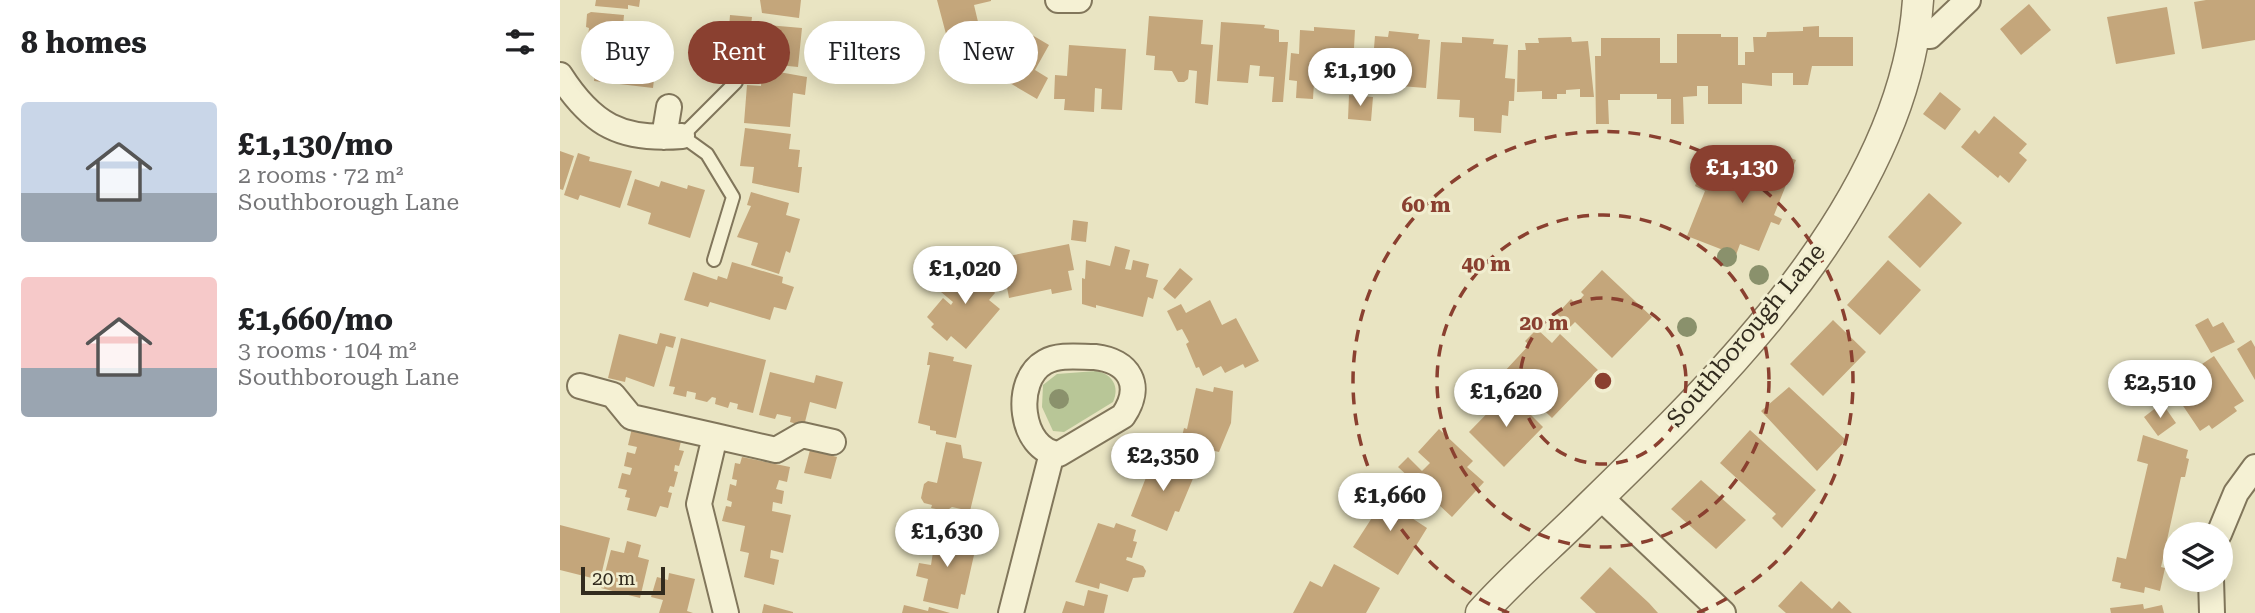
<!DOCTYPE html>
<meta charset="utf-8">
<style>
body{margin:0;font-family:"Roboto Serif",serif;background:#f2f2f2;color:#202124;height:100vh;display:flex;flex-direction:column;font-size:26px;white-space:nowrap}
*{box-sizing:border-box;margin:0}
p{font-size:23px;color:#757577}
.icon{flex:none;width:38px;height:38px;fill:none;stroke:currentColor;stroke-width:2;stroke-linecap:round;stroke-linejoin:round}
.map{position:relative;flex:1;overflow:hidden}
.drawer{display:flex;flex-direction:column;background:#fff;width:560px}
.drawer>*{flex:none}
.banner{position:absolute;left:21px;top:21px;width:665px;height:63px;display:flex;gap:14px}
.buttons{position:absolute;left:1603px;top:522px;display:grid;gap:14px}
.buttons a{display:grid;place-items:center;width:70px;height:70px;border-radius:50%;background:#fff;box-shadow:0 4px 18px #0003;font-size:35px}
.scale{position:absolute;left:21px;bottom:18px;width:84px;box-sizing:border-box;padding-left:7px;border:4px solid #322b1e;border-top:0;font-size:19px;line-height:24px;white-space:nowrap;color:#322b1e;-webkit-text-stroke:5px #f1eed0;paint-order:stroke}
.price{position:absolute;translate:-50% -60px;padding:0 16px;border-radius:24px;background:#fff;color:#222;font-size:23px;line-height:46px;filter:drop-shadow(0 2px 4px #0008)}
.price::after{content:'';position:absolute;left:50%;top:42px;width:21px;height:16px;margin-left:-10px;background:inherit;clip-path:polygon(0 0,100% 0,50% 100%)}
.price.current{background:#8a4030;color:#fff}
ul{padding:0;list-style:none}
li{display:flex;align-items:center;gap:21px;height:175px;padding:0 21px}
li span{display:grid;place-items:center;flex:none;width:196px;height:140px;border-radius:7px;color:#555}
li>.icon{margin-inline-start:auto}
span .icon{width:84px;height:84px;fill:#fffc;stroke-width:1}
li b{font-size:30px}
h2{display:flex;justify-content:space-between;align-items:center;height:84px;padding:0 21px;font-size:30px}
.chip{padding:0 24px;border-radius:32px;background:#fff;box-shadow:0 4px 18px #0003;font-size:24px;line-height:63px}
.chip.current{background:#8a4030;color:#fff}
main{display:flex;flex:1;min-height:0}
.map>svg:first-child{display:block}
.green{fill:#b8c697}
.building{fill:#c4a67b}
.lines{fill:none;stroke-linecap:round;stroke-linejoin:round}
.service-casing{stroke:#81765b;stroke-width:16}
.minor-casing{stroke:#81765b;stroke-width:28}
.tertiary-casing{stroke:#81765b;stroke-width:33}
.service{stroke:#f5f1d4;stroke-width:12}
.minor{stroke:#f5f1d4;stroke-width:24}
.tertiary{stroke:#f5f1d4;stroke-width:30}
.tree{fill:#8a916c}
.ring{fill:none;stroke:#8a4030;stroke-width:3.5;stroke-dasharray:12 9}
.labels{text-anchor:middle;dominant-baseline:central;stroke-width:6;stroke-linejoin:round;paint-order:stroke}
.street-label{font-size:24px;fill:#322b1e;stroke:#f1eed0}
.centre{fill:#8a4030;stroke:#f1eed0;stroke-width:3.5}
.ring-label{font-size:21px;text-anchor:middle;font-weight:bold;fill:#8a4030;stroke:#f1eed0;stroke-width:6;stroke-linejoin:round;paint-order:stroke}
</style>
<main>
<section class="drawer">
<h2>8 homes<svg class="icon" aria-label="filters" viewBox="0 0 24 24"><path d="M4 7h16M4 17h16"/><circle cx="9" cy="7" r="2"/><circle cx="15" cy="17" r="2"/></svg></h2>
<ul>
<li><span style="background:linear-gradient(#c9d6e8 65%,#9aa5b1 0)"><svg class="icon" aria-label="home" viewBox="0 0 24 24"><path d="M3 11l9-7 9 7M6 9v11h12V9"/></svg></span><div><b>£1,130/mo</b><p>2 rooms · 72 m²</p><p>Southborough Lane</p></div></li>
<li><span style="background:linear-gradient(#f6c9c9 65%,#9aa5b1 0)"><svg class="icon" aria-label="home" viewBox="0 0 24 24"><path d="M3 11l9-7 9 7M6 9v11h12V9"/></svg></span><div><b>£1,660/mo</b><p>3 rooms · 104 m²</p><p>Southborough Lane</p></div></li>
</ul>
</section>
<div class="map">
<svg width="1695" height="613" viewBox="0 0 1695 613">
<rect width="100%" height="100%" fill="#e9e4c2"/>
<path class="green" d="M536,371c16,3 24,15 17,31l-49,30 -11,-1 -11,-24 1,-22 14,-11z"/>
<path class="building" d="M36,0h44l-1,7 -11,-2v4l-33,-3z
M200,0h41l-2,18 -37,-5z
M377,0h54v1l-17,4 5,21 -33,8z
M1646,0h49v40l-53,9 -8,-47z
M1469,4l22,26 -30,25 -21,-26z
M1607,7l8,47 -59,10 -9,-47z
M31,12l33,3 -4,43 36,4 -3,26 -59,-7 3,-25 -11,-1 3,-27 -3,-1 1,-13z
M170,15l22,2 -3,25 -21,-2z
M589,16l54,4 -2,24 12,1 -5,60 -13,-2 2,-32 -8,-1 -1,9 -4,3h-6l-6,-11 -18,-1 1,-14 -9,-1z
M661,22l44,3 -1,3 15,2v12h9l-5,60h-11l2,-25 -15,-1 1,-10 -10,-1 -2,18 -31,-2z
M452,23l37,22 -14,25 13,8 -11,21 -29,-17 5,-10 -34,-20 15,-27 12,8z
M207,25l35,3 -4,39 -30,-3z
M1259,26v11h34v29h-41l-4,19h-15v-12h-21v13l-30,-3v21h-34v-18h-11v10l-14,1 1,27h-13v-25h-14v-5h-37v6h-12l1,24h-13l-1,-68h6v-18h59v25h17v-29h44v3h17v28h7v-13h9l-1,-15h13l1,-5 36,-1v-4z
M754,27l41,3 -1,18h10l-2,33 -10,-1v4l-38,-2 -1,17 -17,-1 1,-17 -8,-1 2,-27 8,1 1,-24 14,1z
M829,31l30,3 -1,5 12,1 -4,48 -26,-2v-12l-11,-1 -1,13 -17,-2 4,-48 13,1z
M902,37l32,2 -1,5 15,1 -3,33 10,1 -1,22h-5l-1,15 -6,-1 -1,18 -27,-2v-13l-15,-1 1,-17 -23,-1 4,-57 21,1z
M1011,37l1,5 16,-1 6,56h-14v-8l-14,1v4h-9v5h-15v-8l-25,1 1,-42h8l-1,-7h14l-1,-5z
M509,45l57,4 -4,61 -21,-1 1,-20 -7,-1 -1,24 -30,-2 1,-11h-11l1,-24 12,1z
M202,69l45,8 -2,18 -12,-2 -3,34 -46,-4 3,-38 14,1z
M1380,92l21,17 -16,21 -22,-16z
M789,95l24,2 -2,24 -23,-2z
M1434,116l33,28 -8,9 8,7 -18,23 -9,-8 -2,3 -37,-31 14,-17 4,4z
M185,128l46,6 -2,15 11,1 -2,17h4l-3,26 -47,-10 2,-16 -14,-1z
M0,151l14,5 -11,34 -3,-1z
M1211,151l25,9 -22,55 8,4 -3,6 -8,-3 -12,29 -19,-7 -4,11 -49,-19 18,-45 -10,-5 4,-10 26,10 6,-16 19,7 9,-22z
M18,153l12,4 -1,4 43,10 -12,37 -40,-13 -2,5 -14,-5z
M75,179l24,8 2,-6 26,8 1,-4 17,5 -15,48 -42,-14 3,-11 -24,-8z
M191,192l38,11 -3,12 14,4 -10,34 -4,-2 -7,23 -28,-9 7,-22 -21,-6 14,-31 -4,-1z
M1369,193l33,30 -42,45 -32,-31z
M513,220l15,2 -2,20 -15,-2z
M509,244l5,26 -6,1 4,19 -20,4 -1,-5 -42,9 -3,-16 -7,1 -5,-24z
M555,246l15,4 -5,19 6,1 2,-10 16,4 -3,13 12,3 -5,19 -5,-2 -5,20 -47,-12v3l-14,-4v-26l3,1 1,-19 24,6z
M411,257l24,36 -6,7 11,9 -34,40 -15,-13 -4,5 -16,-14 3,-3 -7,-7 16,-19 8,7 2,-3 -12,-10z
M1328,260l33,30 -41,45 -33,-30z
M172,262l51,15 -1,6 12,4 -8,23 -12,-3 -4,13 -60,-18 -2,5 -24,-7 9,-28 24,8 1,-4 9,3z
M620,268l13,11 -18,20 -12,-10z
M1042,270l50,47 -40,41 -37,-36 -5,5 -13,-13 14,-15 5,5 8,-9 -3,-3z
M650,300l12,25 14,-7 23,43 -14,7 -2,-4 -18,9 -4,-7 -18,10 -4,-9 -3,1 -10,-24 3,-2 -7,-13 -5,2 -10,-20 14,-7 5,9z
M1648,318l5,9 10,-5 12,20 -24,11 -16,-28z
M1273,320l33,32 -43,44 -33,-32z
M977,329l15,14 8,-9 38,36 -46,48 -48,-46 25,-27 -4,-4z
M100,333l16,4 -3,11 -7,-2 -12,41 -28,-10 -1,5 -17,-4 11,-44 38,10z
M121,338l85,22 -13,53 -16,-4 1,-5 -8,-2 -2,6 -13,-4 1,-6 -4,-1 -5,5 -12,-3 1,-6 -9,-2 -1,6 -13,-3 2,-7 -6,-1z
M1691,340l4,7v33l-18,-31z
M369,352l25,5 -1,4 19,4 -16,73 -20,-4v-3l-6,-1v-4l-12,-3 12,-58h-3z
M1654,356l30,45 -10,6 3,4 -25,18 -3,-4 -9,6 -27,-40 10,-6 5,8 23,-15 -9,-14z
M210,372l44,11 2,-8 27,7 -7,27 -26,-7 -6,24 -14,-4 1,-5 -14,-3 -2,5 -16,-4z
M654,387l19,4 -2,32 -12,29 -17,-4 -1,6 -22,-5 5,-21 3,1 9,-41 17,4z
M1229,387l57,53 -29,31 -56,-60z
M948,392l35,35 -39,40 -35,-35z
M1602,403l14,20 -18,13 -14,-19z
M72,428l49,13 -2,9 5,1 -5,15 -4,-1 -1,6 4,1 -4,15 -4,-1 -2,6 4,1 -4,15 -8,-2 -4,11 -29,-7 3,-12 -5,-1 2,-7 -9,-2 4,-15 8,2 2,-7 -8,-2 3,-14 8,2 2,-7 -9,-2z
M879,429l34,32 -6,6 17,15 -32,35 -54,-50 10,-10 14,14 8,-8 -12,-11z
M1190,430l66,60 -34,38 -10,-10 4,-4 -56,-51z
M1583,435l45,15 -2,8 3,1 -4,18h-4l-20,90 4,1 -5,23 -15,-4 -1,6 -24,-5 1,-5 -9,-2 5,-24 9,2 16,-69 6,-26 -11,-3z
M386,442l15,3 2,13 19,4 -12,49 -18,-4 -6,4 -15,-3 1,-3 -8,-2 -3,-5 3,-14 4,-3 9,2z
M250,450l27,7 -6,22 -27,-6z
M182,457l48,10 -3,15 -8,-2 -3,9 8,2 -2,13 -9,-2 -1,9 19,4 -8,38 -12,-3 -1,8 9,2 -5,25 -30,-8 5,-24 -9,-2 5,-25 -23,-5 4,-15 5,1 1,-5 -5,-2 3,-16 6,2 1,-6 -5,-1 3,-16 5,1z
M594,457l18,8 2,-6 23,10 -18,43 -4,-1 -8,20 -36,-15z
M1141,480l45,40 -30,29 -45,-40z
M823,486l18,11 -6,10 32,21 -29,47 -45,-28 24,-37 -7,-4z
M538,523l16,5 2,-5 20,7 -3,11 4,1 -5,16 -5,-1 -1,3 17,6 3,5 -2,6 -11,1 -5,14 -28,-9 -1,6 -24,-7z
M0,525l50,13 -10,42 -40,-10z
M377,526l22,5 -3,11 20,4 -11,49 -4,-1 -3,15 -35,-8 5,-22 -12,-3 3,-13 12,2z
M67,541l14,4 -3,12 11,3 -9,38 -39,-10 10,-38 13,3z
M774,564l46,24 -14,25h-73l17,-32 12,6z
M1050,567l39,36 9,10h-62l-16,-15z
M109,573l26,6 -8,32 6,2h-34l4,-13 -12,-3 6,-20 11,3z
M1241,581l31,28 7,-8 13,12h-66l-8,-7z
M528,590l20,5 -4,18h-42l4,-12 18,5z
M204,604l29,8v1h-31z
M1583,604l1,5 18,-4 2,8h-53l-1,-5z
M344,605l24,6 1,-4 21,6h-48z"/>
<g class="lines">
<defs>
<path id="service" d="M154,260l19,-63 -26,-43 -25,-18 54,-54"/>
<path id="minor" d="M498,0h21
M1355,36h15l38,-36
M0,75c32,50 61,66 122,61
M104,137l5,-30
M535,357c34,4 49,28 28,59l-64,38c-39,-3 -47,-74 -14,-92 14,-8 34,-5 50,-5z
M20,386l33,9 18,22 84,19 -16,68 27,109
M155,436l61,14 26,-15 31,7
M1040,497l123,116
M1659,534l17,-41 19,-26
M1651,579l1,34
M451,613l41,-160"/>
<path id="tertiary" d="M921,613c33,-37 71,-69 106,-104 136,-132 318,-309 331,-509"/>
</defs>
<use href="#service" class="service-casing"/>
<use href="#minor" class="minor-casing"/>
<use href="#tertiary" class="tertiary-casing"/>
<use href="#service" class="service"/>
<use href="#minor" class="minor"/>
<use href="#tertiary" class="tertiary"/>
</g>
<g class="tree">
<circle cx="1167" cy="257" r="10"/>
<circle cx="1199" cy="275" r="10"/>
<circle cx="1127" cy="327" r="10"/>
<circle cx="499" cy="399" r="10"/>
</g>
<g class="ring">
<circle cx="1043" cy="381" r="83"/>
<circle cx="1043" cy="381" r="166"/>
<path d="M949 613A250 250 0 1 1 1137 613"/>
</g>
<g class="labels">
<g class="street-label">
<text transform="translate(1186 335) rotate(-50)">Southborough Lane</text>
</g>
</g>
<circle cx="1043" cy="381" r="10" class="centre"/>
<g class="ring-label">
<text x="866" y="212">60 m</text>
<text x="926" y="271">40 m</text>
<text x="984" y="330">20 m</text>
</g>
</svg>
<div class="buttons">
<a><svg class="icon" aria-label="layers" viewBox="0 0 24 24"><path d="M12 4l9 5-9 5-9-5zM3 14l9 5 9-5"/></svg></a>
</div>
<div class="scale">20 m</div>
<b class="price" style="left:800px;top:108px">£1,190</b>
<b class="price current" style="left:1182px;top:205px">£1,130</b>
<b class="price" style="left:405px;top:306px">£1,020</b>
<b class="price" style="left:1600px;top:420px">£2,510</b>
<b class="price" style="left:946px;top:429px">£1,620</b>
<b class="price" style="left:603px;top:493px">£2,350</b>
<b class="price" style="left:830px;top:533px">£1,660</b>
<b class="price" style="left:387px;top:569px">£1,630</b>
<div class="banner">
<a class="chip">Buy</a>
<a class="chip current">Rent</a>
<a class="chip">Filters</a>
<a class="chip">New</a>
</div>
</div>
</main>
